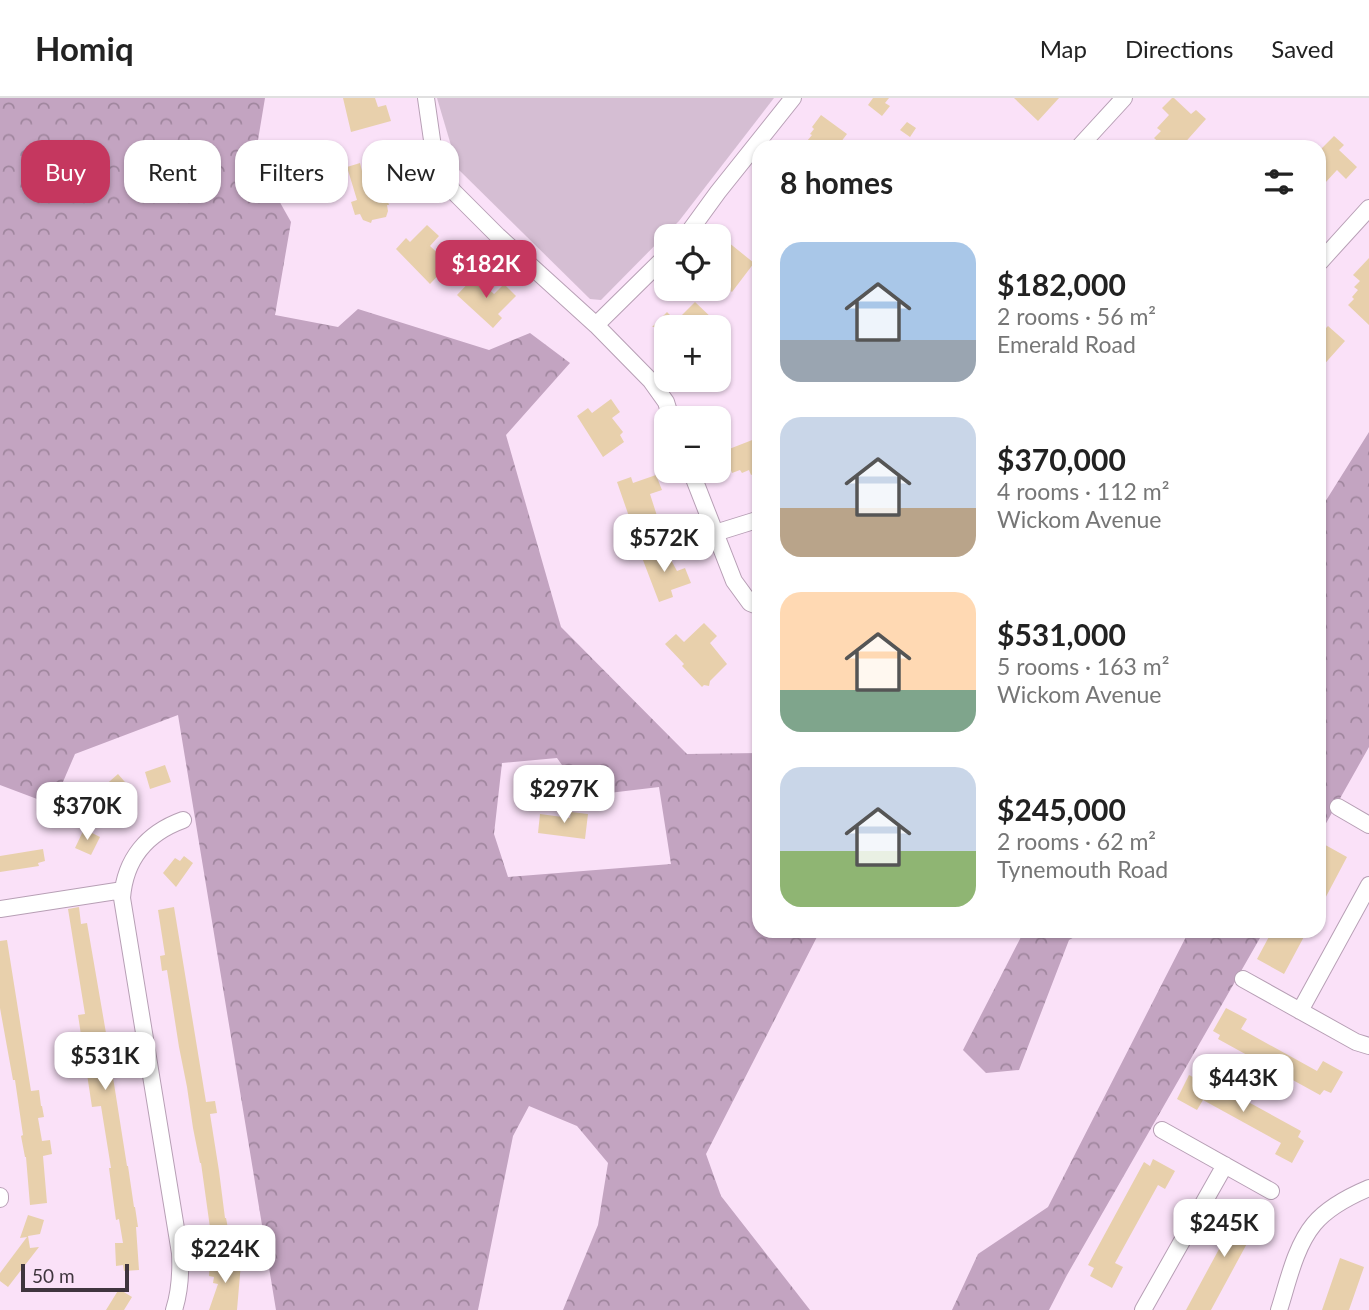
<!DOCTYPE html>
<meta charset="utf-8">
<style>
body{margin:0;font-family:Lato,sans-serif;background:#f6f6f6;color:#222;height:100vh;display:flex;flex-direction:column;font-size:26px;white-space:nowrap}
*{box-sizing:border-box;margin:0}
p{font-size:23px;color:#767676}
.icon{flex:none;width:38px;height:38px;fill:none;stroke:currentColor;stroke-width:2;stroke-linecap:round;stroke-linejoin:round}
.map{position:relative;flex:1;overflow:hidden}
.panel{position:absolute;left:752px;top:42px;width:574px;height:798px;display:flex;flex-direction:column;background:#fff;border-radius:21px;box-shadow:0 2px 5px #0004}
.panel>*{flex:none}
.top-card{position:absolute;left:21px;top:42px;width:626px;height:63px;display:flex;gap:14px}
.tools{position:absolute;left:654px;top:126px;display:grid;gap:14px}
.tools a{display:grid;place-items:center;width:77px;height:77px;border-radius:14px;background:#fff;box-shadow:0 2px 5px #0004;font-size:35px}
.scale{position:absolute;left:21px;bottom:18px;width:108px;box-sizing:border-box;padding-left:7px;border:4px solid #3f353e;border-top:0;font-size:19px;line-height:24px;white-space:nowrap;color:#3f353e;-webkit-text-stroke:5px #fae1f8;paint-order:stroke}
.price{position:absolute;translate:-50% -60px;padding:0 16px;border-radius:14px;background:#fff;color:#222;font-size:23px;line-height:46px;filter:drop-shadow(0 2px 4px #0008)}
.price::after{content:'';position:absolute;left:50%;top:42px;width:21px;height:16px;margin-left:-10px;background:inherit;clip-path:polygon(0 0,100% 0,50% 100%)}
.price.current{background:#c5375f;color:#fff}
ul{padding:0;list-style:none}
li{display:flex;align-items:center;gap:21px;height:175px;padding:0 28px}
li span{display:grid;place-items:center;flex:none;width:196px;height:140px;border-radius:21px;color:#555}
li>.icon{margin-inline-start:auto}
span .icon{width:84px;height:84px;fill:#fffc;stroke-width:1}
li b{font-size:30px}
h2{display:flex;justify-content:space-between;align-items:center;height:84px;padding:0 28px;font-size:30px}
.tag{padding:0 24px;border-radius:21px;background:#fff;box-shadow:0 2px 5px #0004;font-size:24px;line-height:63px}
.tag.current{background:#c5375f;color:#fff}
header{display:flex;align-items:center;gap:42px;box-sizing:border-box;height:98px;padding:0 35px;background:#fff;border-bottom:2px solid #e0e0e0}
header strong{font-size:33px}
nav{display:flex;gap:38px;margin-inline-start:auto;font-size:24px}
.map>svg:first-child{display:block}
.grass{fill:#d5bed3}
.forest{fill:url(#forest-crowns);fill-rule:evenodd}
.building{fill:#e8d0ac}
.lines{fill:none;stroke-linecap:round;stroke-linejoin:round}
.street-casing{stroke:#b79fb5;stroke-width:18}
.street{stroke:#fff;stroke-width:16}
</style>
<header>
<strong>Homiq</strong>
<nav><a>Map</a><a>Directions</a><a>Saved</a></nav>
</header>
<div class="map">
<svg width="1369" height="1212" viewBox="0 0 1369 1212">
<defs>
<pattern id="forest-crowns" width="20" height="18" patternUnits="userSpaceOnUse" patternTransform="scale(1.75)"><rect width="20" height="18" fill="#c3a4c1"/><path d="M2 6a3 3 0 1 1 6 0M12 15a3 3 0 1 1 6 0" fill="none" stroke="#a0869e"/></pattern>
</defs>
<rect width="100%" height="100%" fill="#fae1f8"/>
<path class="grass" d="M437,0h337l-95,123 -78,79 -11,-1 -132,-130z"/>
<path class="forest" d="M0,0h265l-10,60 36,64 -16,93 63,12 20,-18 131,41 41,-17 40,30 -64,72 55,192 126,127 72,-1 1,178h60l-114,223 15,42 89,114h-247l35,-85 10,-62 -31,-37 -48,-20 -16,30 -35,174h-202l-98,-595 -103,39 -22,51 -53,-20zM557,660l27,38 75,-9 12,77 -163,13 -14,-43 8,-71z
M1369,334v315l-49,87v-324z
M1016,833h69l-16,9 -50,130 -33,3 -23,-23 59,-115z
M1189,833h75l-197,344 -18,35h-97l26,-56 70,-47z"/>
<path class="building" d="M343,0h32l3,9 8,-2 5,16 -40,11z
M873,0h16l-4,5 5,3 -8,10 -14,-11z
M1014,0h45l-21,23z
M1172,0h2l17,16 5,-4 10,9 -25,28h-17l-10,-9 7,-7 -4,-3 12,-13 -7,-7z
M821,17l26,19 -10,13h-21l-9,-6 5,-6 -2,-1 4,-5 -2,-2z
M907,24l9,6 -6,9 -10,-7z
M1334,38l10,9 -5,5 18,17 -11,12 -9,-9 -12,13 -5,-5v-28z
M360,65l3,12 25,-8 5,17 -10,3 6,18h-2l1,6 -2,6 -14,3 -1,3 -8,-3 -3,-6 -5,1 -4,-13 6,-2 -10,-33z
M427,127l12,11 -9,10 13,12 -1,2 6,5 -18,19 -34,-35 10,-11 4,4z
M728,144l26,21 -22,29 -13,-9v-30z
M1369,160v67l-21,-20 6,-6 -2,-2 6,-7 -4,-3 6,-6 -7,-6z
M475,178l19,18 10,-10 12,12 -18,18 4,4 -9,10 -36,-33z
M695,204l20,19 -6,6h-57l15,-15 9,9z
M1328,228l17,15 -25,28v-35z
M611,301l9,13 -8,6 11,14 -3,3 4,7 -21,15 -26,-41 11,-8 4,5z
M760,339v34l-9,4 -2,-5 -7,3 -2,-3 -8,3 -8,-22z
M656,377l6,15 -12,4 8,25 -25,9 -16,-46 14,-5 2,6z
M664,449l13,24 8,-3 6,15 -20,7 2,7 -14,5 -18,-47z
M704,525l13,13 -7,7 17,21 -17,17 -1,5 -5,-1 -2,2 -20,-21 2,-2 -19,-20 11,-10 8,8z
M165,667l6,17 -21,7 -5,-17z
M118,676l19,22 -23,21 -20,-22z
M571,714l17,2 -3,25 -47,-6 2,-19 30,4z
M84,731l16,8 -9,18 -16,-7z
M1320,744l27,15 -27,51z
M43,751l2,12 -7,2 1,3 -39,6v-16z
M184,758l9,7 -17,24 -13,-14 12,-15 5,3z
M79,809l2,17 6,-1 19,110 21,133h1l6,41h1l3,20h-2l3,43 -15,1 -1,-6 -7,1 -1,-23h8l-4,-24 -3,1 -7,-52h2l-10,-62 -9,1 -14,-92 7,-1 -17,-105z
M174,809l32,195 9,-1 2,12 -7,1 9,57 6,47h1l4,21 -18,3 -11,-79h-1l-7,-35 -6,-41 -8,-40 -12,-77 -5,1 -2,-15 5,-1 -7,-45z
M1272,833h35l-23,43 -27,-15z
M7,842l24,151 8,-1 2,16h1l2,11 -6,1 4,23 8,-1 2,14 -9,2 4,47 -17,2 -4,-48h-1l-4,-21 2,-1 -8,-55h-2l-13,-72v-67z
M1226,910l21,11 -6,10 76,42 6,-10 20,11 -12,21 -7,-3 -4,5 -102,-56 2,-4 -7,-4z
M1189,977l8,4 2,-4 102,56 -3,6 6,4 -12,22 -17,-9 6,-11 -78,-43 -6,10 -20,-11z
M1153,1061l22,12 -10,18 -7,-4 -43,78 8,4 -11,21 -22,-12 4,-8 -6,-3 56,-103 6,4z
M1234,1106l21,12 -4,6 6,3 -46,85h-25l45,-83 -7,-4z
M28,1117l16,5 -4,14 -12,2 2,12 9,-1 -31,40 -8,-6v-8l27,-36 -7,1z
M1340,1160l24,9 -15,43h-27z
M210,1162l31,3 -4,47h-28l9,-26 -5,-1 1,-6 -5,-1z
M119,1191l13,8 -8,13h-18z"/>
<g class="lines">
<defs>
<path id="street" d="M426,0l7,49 19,43 46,46 98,89 55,56 15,21 5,16
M1079,49l45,-49
M686,138l32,-44 75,-94
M1320,164l49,-54
M596,227l71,-70
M691,373l43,110 16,22 10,4
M715,435l45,-14
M1338,709l31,18
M0,811l123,-19
M1243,881l113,63 13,4
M1300,913l69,-126
M1162,1032l109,61
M0,1098v3
M174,1212c6,-19 7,-37 6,-57l-58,-355c3,-39 25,-65 61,-78
M1143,1212l82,-145
M1279,1212c9,-28 16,-63 35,-86 14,-17 36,-28 55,-36"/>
</defs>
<use href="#street" class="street-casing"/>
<use href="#street" class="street"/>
</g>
</svg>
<div class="tools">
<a><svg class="icon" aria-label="locate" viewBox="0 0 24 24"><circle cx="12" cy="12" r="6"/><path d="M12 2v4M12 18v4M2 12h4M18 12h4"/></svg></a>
<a>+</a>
<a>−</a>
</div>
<div class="scale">50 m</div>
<b class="price current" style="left:486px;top:202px">$182K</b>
<b class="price" style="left:664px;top:476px">$572K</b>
<b class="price" style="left:564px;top:727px">$297K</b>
<b class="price" style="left:87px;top:744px">$370K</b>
<b class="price" style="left:105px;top:994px">$531K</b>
<b class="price" style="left:1243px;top:1016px">$443K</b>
<b class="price" style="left:1224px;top:1161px">$245K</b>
<b class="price" style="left:225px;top:1187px">$224K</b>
<div class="top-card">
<a class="tag current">Buy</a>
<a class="tag">Rent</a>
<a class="tag">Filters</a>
<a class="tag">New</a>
</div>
<section class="panel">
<h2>8 homes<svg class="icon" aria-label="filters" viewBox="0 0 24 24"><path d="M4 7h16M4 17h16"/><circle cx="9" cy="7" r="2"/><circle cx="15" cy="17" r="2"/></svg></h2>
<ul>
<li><span style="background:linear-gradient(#a9c7e8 70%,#9aa5b1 0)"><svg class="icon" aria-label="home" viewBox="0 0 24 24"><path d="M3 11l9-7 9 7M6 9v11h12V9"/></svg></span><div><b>$182,000</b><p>2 rooms · 56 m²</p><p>Emerald Road</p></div></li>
<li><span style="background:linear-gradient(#c9d6e8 65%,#b9a48a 0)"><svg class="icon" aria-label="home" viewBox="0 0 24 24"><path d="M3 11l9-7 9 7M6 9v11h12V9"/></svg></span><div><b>$370,000</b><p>4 rooms · 112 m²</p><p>Wickom Avenue</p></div></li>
<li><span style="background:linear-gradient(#ffd9b3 70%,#7fa58c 0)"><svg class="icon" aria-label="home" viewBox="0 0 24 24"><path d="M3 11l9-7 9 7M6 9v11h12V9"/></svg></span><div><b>$531,000</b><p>5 rooms · 163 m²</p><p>Wickom Avenue</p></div></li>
<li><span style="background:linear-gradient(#c9d6e8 60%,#8fb573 0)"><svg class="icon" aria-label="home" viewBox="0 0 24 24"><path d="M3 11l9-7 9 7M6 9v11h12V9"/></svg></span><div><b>$245,000</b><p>2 rooms · 62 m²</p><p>Tynemouth Road</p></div></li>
</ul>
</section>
</div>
